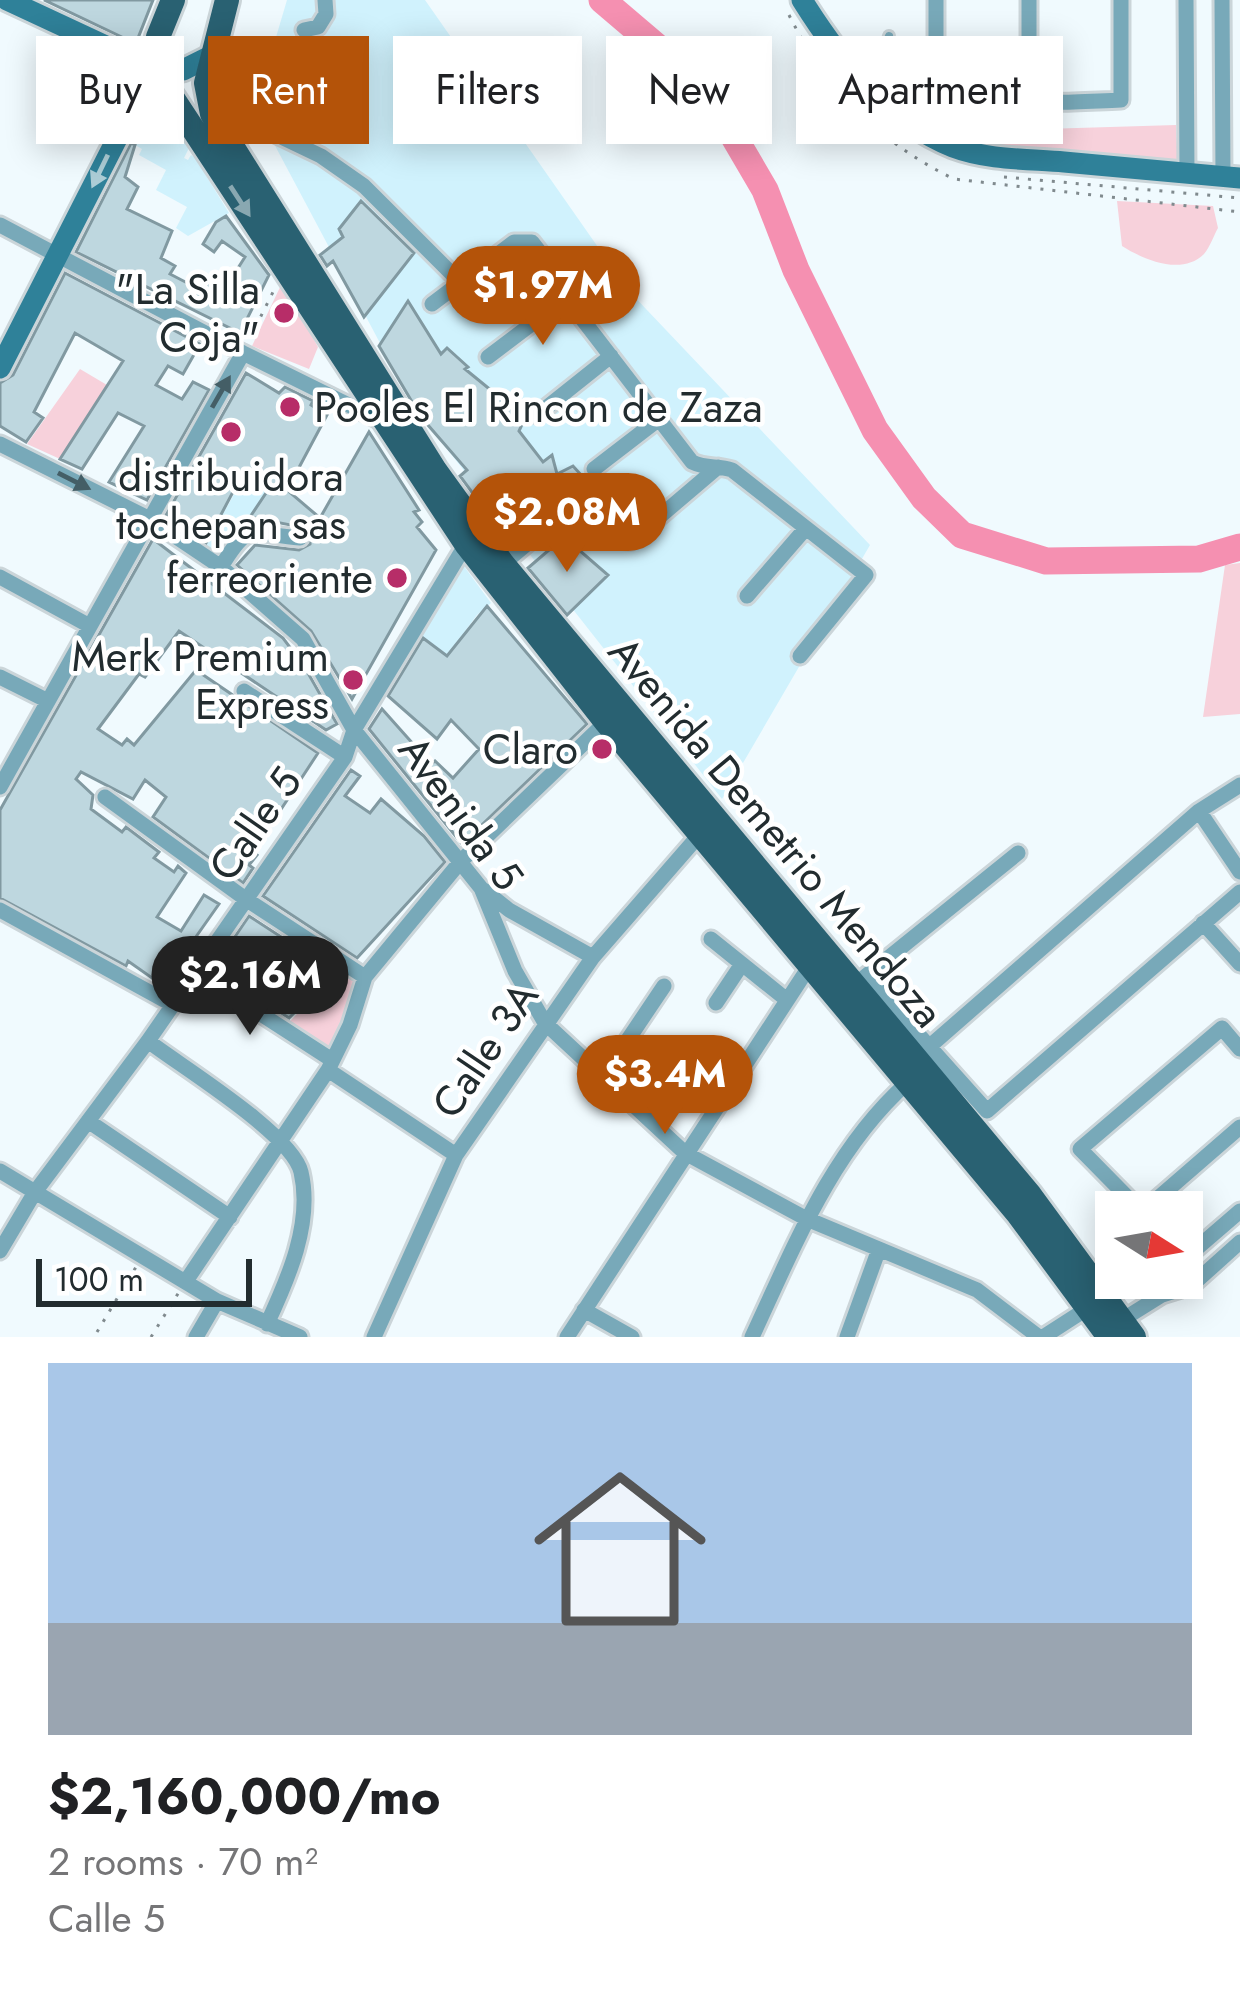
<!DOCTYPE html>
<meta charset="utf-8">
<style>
body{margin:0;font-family:Jost,sans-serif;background:#f6f6f6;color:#202124;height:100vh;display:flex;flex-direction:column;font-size:45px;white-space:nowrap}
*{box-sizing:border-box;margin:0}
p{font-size:39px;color:#757577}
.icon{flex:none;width:66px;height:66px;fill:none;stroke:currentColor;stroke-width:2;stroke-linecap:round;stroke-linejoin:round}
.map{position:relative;height:1337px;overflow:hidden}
.side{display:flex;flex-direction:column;background:#fff;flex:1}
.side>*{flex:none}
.guide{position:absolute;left:36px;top:36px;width:1170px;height:108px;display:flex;gap:24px}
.needle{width:78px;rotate:101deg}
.fabs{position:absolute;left:1095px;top:1191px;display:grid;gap:24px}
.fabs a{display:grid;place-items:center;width:108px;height:108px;border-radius:0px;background:#fff;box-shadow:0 6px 30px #0003;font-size:60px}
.scale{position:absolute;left:36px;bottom:30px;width:216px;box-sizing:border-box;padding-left:12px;border:6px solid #222c2f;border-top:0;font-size:33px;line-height:42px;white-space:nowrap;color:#222c2f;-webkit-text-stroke:9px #fff;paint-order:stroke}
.price{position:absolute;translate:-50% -102px;padding:0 27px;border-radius:42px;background:#b45309;color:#fff;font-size:39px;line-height:78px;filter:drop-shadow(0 3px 6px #0008)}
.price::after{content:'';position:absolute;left:50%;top:72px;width:36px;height:27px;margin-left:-18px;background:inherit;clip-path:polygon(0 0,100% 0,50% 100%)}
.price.selected{background:#222;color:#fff}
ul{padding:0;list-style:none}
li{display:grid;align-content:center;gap:24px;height:636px;padding:0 48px}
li+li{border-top:3px solid #e0e0e0}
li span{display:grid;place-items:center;height:372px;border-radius:0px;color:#555}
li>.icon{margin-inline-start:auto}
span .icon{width:216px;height:216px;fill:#fffc;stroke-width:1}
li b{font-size:51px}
.pill{padding:0 42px;border-radius:0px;background:#fff;box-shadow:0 6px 30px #0003;font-size:42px;line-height:108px}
.pill.selected{background:#b45309;color:#fff}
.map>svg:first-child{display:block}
.built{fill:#d0f2fd}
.green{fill:#f7d1db}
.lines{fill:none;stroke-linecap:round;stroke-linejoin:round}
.river{stroke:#f590b1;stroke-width:27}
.building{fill:#bed7df;stroke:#8199a1;stroke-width:3}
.lane-casing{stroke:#cbd5d9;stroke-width:14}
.street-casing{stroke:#cbd5d9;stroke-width:21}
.secondary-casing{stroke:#cbd5d9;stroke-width:27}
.primary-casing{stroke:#cbd5d9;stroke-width:30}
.path{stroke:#808a8e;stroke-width:3;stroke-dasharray:3 9;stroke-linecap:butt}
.lane{stroke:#78a9b9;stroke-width:8}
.street{stroke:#78a9b9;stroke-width:15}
.secondary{stroke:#2f8199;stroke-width:21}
.primary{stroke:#296172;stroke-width:24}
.oneway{fill:#accdd6}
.oneway2{fill:#89a8b1}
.oneway3{fill:#445e66}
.poi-dot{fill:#b72d68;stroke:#fff;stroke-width:4.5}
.labels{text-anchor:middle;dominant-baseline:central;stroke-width:9;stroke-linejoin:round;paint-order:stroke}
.poi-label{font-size:42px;fill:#222c2f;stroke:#fff;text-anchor:end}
.street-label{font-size:42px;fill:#222c2f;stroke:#fff}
</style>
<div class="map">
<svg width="1240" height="1337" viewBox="0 0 1240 1337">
<rect width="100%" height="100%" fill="#f0fafe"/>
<path class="built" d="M287,0h138l203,290 242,255 -148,254 -308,-392 -159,-299z
M130,118l22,11 -4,7 8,4 6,-10 22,12 5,6 -5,10 4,2 3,-5 11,7 3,12 24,39 -41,23 -12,-8 11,-21 -31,-17 10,-20 -27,-15 3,-6 -21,-12z
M246,473l24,14 -49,73 -16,-14z
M463,565l28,38 -14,12 -30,41 -30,-23 37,-62z"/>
<path class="green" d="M922,114l122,15 132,-4 2,44 -205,-23z
M1117,201l96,5 5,22c-4,7 -8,19 -14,26 -22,22 -60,6 -82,-8z
M283,281l35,66 -9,22 -57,-23z
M80,369l27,16 -47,74 -33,-15z
M1240,563v151l-37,3 22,-152z
M340,971l19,13 -28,71 -45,-30z"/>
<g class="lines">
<path class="river" d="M602,0l67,57 48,51 48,82 31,80 79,160 49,68 38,37 84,26 153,-2 41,-12"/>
</g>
<path class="building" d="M44,0h109l-15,38 -12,1z
M131,143l4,2 -10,32 13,10 -11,22 45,22 -11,27 14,8 -5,8 23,12 3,-8 28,12 21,-33 -23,-16 -8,11 -11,-8 13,-22 10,-6 43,59 -29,58 -164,-81z
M361,201l53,52 -50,64 -31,-56 -6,5 -7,-11 23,-18 -4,-8z
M65,273l135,71 -17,30 -15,-8 -12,19 26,14 11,-17 16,8 -62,110 -38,-18 35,-56 -26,-13 -36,56 -22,-10 63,-98 -48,-28 -41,79 9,6 -17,24 -26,-16v-43l13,-8z
M408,301l33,53 6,-6 21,19 -3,2 60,49 -6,13 24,31 9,-7 5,19 16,-8 20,22 -29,22 -19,3 -30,26 -26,-38 -7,5 -22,-30 7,-6 -46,-53 -42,-71z
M246,373l33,20 6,-6 28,14 -2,4 16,10 -40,75 33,28 49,-86 50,78 -5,2 8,10 -5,5 19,23 -84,149 -41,-68 -74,-66 18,-20 44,5 11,-6 1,-10 -5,-6 -56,-11 20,-30 -26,-16 -38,72 -40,-28z
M564,537l44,38 -41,40 -39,-47z
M153,539l130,99 21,28 33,58 -11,6 -147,-99 -34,46 -6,-3 -41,55 24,16 5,-6 7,6 62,-75 122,83 -65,99 4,3 -8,10 4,3 -10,15 -90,-66 13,-20 -21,-17 -12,19 -52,-27 -5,7 17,16 -2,14 31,23 4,-5 21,16 12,9 -5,6 20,14 4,-6 8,7 -29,44 24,14 23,-36 15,9 -57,81 -34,-24 -2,5 -126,-68v-88z
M487,606l100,118 -125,120 -93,-115 13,-20 49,55 4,-3 18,17 26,-29 -28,-29 -14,19 -49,-43 35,-58 24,18z
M351,770l9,6 -15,20 25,17 11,-14 43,37 21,26 -88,96 -94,-62z
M249,916l86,56 -46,46 -76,-49z"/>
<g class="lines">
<defs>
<path id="lane" d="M837,46c31,-8 64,44 72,70
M879,68l10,-32"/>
<path id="street" d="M936,0v66c69,44 107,37 185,34v-100
M1186,0l1,173
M1222,0l1,177
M304,30l14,-3 8,-13 -1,-14
M208,102l113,54 43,30 97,97
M1029,103v-103
M0,225l243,128 138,68
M432,304l82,-62h18l34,44v12l126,164c14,7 26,3 40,8l134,105 -66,81
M488,357l78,-59
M537,415l74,-59
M0,444l148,74 73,49 82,72 51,91 127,158 34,83 30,52 140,130 122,66 170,71 62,47
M594,469l65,-50
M503,564l49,-41 9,-2 51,19 19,1 87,-74
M221,567c29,-48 30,-33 79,-29
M0,577l88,48
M747,596l59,-68
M0,677l46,23
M244,691l101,66
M0,787l243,-434
M105,797l142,103 118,77
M1199,811l41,61
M484,890l25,20 84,47
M0,910l173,95
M1203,923l37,41
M711,939l76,61
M196,972l136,88
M866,976l121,135 253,-219
M862,979l156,-126
M716,1003l26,-39
M148,1041c34,26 144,93 153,131 12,51 -13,107 -34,152
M930,1046l269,-235 41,-26
M328,1070l128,85
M598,1073l25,-26 41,-61
M88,1121l142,96
M0,1171l217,130 83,36
M1142,1212l-62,-63 142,-121 18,21
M1142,1212l98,-85
M0,1251l35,-59 113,-151 197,-284 9,-27 112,-186
M1182,1261l58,-50
M186,1281l142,-211 22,-45 15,-48 96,-116 145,-139
M1093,1281l65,-3
M584,1310l48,27
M1122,1320l40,-25 29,-9 49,-44
M196,1337l21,-36
M374,1337l82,-182 137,-198 108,-124
M567,1337l242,-370
M752,1337c42,-90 80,-187 155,-254
M847,1337l32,-88
M1043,1337l45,-29"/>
<path id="secondary" d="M7,0l146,68 30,2 28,-14
M802,0c37,59 84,120 151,147 34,13 75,12 111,15 58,5 117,11 176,16
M0,368l153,-300"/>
<path id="primary" d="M173,0l-15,37 -5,31 313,476 140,178 412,492 91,123
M227,0l-21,83 6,31 223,356 68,94 527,631 104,142"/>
</defs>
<use href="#lane" class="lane-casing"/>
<use href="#street" class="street-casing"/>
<use href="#secondary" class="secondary-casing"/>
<use href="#primary" class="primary-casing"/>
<path class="path" d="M789,15c37,74 91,128 165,164l286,33
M1004,177l236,21
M250,338l25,-50
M97,1332l39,-65
M151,1337l28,-45"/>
<use href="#lane" class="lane"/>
<use href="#street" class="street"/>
<use href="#secondary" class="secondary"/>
<use href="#primary" class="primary"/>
</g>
<defs><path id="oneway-solid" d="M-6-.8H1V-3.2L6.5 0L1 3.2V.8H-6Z" transform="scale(3)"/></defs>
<use class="oneway" href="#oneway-solid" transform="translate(100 171) rotate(116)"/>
<use class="oneway2" href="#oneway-solid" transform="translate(240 201) rotate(57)"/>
<g class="oneway3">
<use href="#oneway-solid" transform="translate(221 392) rotate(-60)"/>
<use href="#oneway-solid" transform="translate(74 481) rotate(27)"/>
</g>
<g class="poi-dot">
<circle cx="284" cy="313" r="12"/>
<circle cx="290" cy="407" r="12"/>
<circle cx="231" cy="432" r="12"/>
<circle cx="397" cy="578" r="12"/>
<circle cx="353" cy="680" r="12"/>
<circle cx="602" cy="749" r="12"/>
</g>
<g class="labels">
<g class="poi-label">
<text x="260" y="289">"La Silla<tspan x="260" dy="48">Coja"</tspan></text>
<text x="314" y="407" text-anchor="start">Pooles El Rincon de Zaza</text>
<text x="231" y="476" text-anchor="middle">distribuidora<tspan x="231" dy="48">tochepan sas</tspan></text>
<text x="373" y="578">ferreoriente</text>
<text x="329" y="656">Merk Premium<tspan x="329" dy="48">Express</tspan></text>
<text x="578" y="749">Claro</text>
</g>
<g class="street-label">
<text transform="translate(461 813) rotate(54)">Avenida 5</text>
<text transform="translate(255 824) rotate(-55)">Calle 5</text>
<text transform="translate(776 832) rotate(50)">Avenida Demetrio Mendoza</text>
<text transform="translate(485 1050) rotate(-56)">Calle 3A</text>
</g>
</g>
</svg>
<div class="fabs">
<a><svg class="needle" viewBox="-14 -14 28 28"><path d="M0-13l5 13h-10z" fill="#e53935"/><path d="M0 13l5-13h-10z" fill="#757577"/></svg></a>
</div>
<div class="scale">100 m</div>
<b class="price" style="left:543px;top:348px">$1.97M</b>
<b class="price" style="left:567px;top:575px">$2.08M</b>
<b class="price selected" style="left:250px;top:1038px">$2.16M</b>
<b class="price" style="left:665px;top:1137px">$3.4M</b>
<div class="guide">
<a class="pill">Buy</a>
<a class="pill selected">Rent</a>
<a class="pill">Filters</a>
<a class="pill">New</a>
<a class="pill">Apartment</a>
</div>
</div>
<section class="side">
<ul>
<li><span style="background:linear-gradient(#a9c7e8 70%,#9aa5b1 0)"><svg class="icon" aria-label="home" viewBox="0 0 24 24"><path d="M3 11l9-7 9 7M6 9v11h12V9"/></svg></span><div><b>$2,160,000/mo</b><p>2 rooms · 70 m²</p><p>Calle 5</p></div></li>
</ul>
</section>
